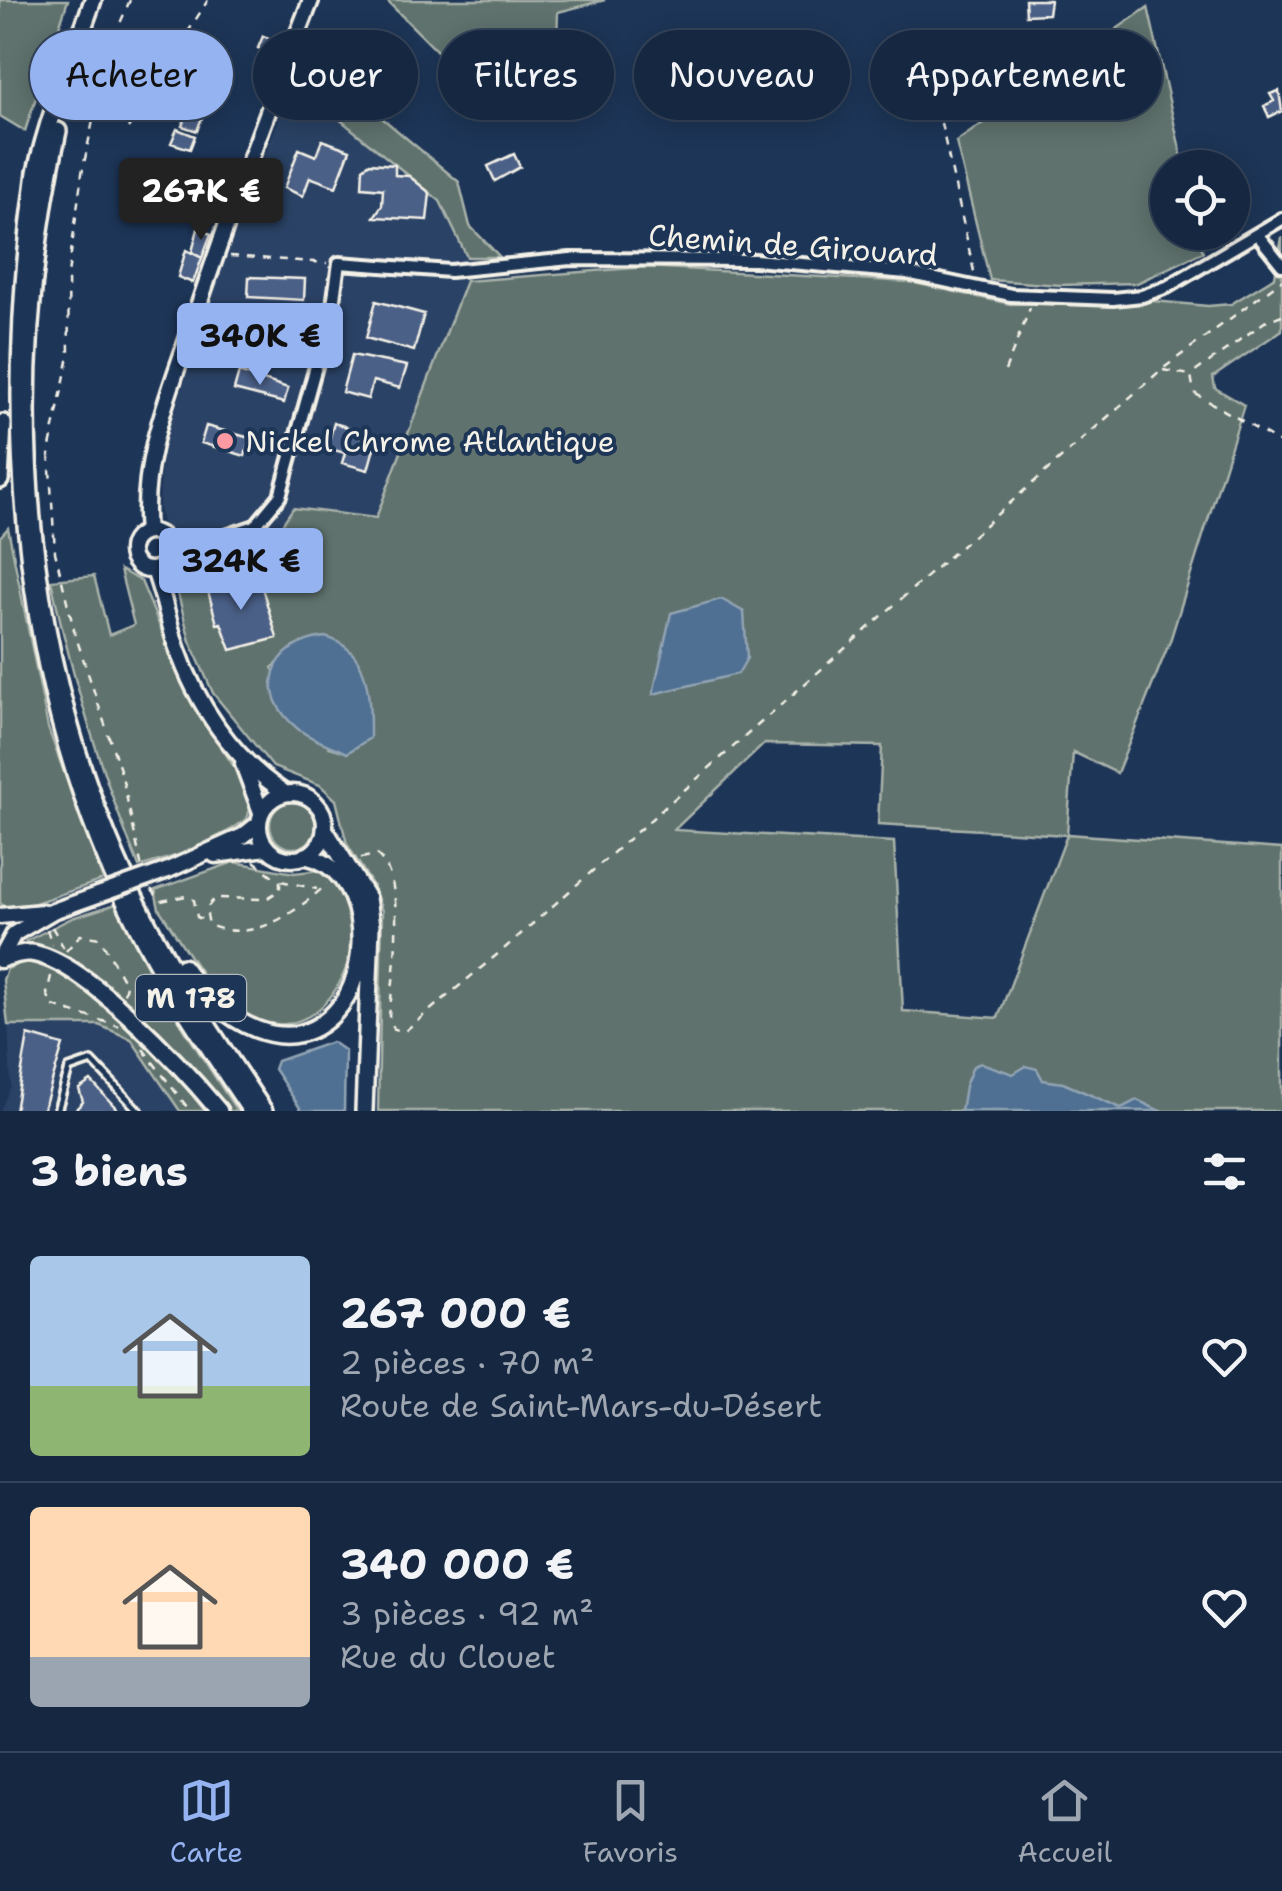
<!DOCTYPE html>
<html lang="fr">
<meta charset="utf-8">
<style>
body{margin:0;font-family:"Shantell Sans",sans-serif;background:#1f3048;color:#f1f3f6;height:100vh;display:flex;flex-direction:column;font-size:38px;white-space:nowrap}
*{box-sizing:border-box;margin:0}
p{font-size:32px;color:#9ea6b1}
.icon{flex:none;width:55px;height:55px;fill:none;stroke:currentColor;stroke-width:2;stroke-linecap:round;stroke-linejoin:round}
.map{position:relative;height:1111px;overflow:hidden}
.side{display:flex;flex-direction:column;background:#162841;flex:1}
.side>*{flex:none}
.banner{position:absolute;left:30px;top:30px;width:1222px;height:90px;display:flex;gap:20px}
.controls{position:absolute;left:1150px;top:150px;display:grid;gap:20px}
.controls a{display:grid;place-items:center;width:100px;height:100px;border-radius:50%;background:#162841;box-shadow:0 5px 25px #0003,0 0 0 2px #35445a;font-size:50px}
.price{position:absolute;translate:-50% -85px;padding:0 22px;border-radius:10px;background:#95b2f1;color:#111;font-size:32px;line-height:65px;filter:drop-shadow(0 2px 5px #0008)}
.price::after{content:'';position:absolute;left:50%;top:60px;width:30px;height:22px;margin-left:-15px;background:inherit;clip-path:polygon(0 0,100% 0,50% 100%)}
.price.active{background:#222;color:#fff}
ul{padding:0;list-style:none}
li{display:flex;align-items:center;gap:30px;height:250px;padding:0 30px}
li+li{border-top:2px solid #35445a}
li span{display:grid;place-items:center;flex:none;width:280px;height:200px;border-radius:10px;color:#555}
li>.icon{margin-inline-start:auto}
span .icon{width:120px;height:120px;fill:#fffc;stroke-width:1}
li b{font-size:42px}
h2{display:flex;justify-content:space-between;align-items:center;height:120px;padding:0 30px;font-size:42px}
.pill{padding:0 35px;border-radius:45px;background:#162841;box-shadow:0 5px 25px #0003,0 0 0 2px #35445a;font-size:35px;line-height:90px}
.pill.active{background:#95b2f1;color:#111}
.tabs{display:flex;justify-content:space-around;align-items:center;height:140px;border-top:2px solid #35445a;background:#162841;font-size:28px;color:#9ea6b1}
.tabs a{display:grid;justify-items:center;gap:5px}
.tabs .active{color:#95b2f1}
.map>svg:first-child{display:block}
.built{fill:#2b4265}
.green{fill:#5e726d;stroke:#a9b2aa;stroke-width:2.5;fill-rule:evenodd}
.water{fill:#507092;stroke:#92a4b4;stroke-width:2.5}
.building{fill:#4c6087;stroke:#f4f1e8;stroke-width:2.5}
.lines{fill:none;stroke-linecap:round;stroke-linejoin:round}
.service-casing{stroke:#f4f1e8;stroke-width:12}
.minor-casing{stroke:#f4f1e8;stroke-width:18}
.secondary-casing{stroke:#f4f1e8;stroke-width:21}
.primary-casing{stroke:#f4f1e8;stroke-width:22}
.path{stroke:#f4f1e8;stroke-width:2.5;stroke-dasharray:8 8;stroke-linecap:butt}
.service{stroke:#1d3557;stroke-width:5}
.minor{stroke:#1d3557;stroke-width:10}
.secondary{stroke:#1d3557;stroke-width:14}
.primary{stroke:#1d3557;stroke-width:15}
.secondary-bridge-casing{stroke:#f4f1e8;stroke-width:21;stroke-linecap:butt}
.secondary-bridge{stroke:#1d3557;stroke-width:14}
.poi-dot{fill:#ff9aa2;stroke:#1d3557;stroke-width:4}
.labels{text-anchor:middle;dominant-baseline:central;stroke-width:8;stroke-linejoin:round;paint-order:stroke}
.shield{fill:#1d3557;stroke:#b4b9bc;stroke-width:2.5}
.shield-label{font-size:28px;font-weight:bold;fill:#f4f1e8}
.street-label{font-size:30px;fill:#f4f1e8;stroke:#1d3557}
.poi-label{font-size:30px;fill:#f4f1e8;stroke:#1d3557;text-anchor:start}
</style>
<div class="map">
<svg width="1282" height="1111" viewBox="0 0 1282 1111">
<rect width="100%" height="100%" fill="#1d3557"/>
<filter id="ink" filterUnits="userSpaceOnUse"><feTurbulence type="fractalNoise" baseFrequency=".01" numOctaves="2"/><feDisplacementMap in="SourceGraphic" scale="20" xChannelSelector="R" yChannelSelector="G"/><feConvolveMatrix kernelMatrix="1 2 1 2 8 2 1 2 1" color-interpolation-filters="sRGB"/></filter>
<g filter="url(#ink)">
<path class="built" d="M294,82l146,119 27,56 -1,24 -90,238 -83,-11 -26,42 -74,16 2,16 -19,4 -17,-78 3,-58 69,-210z
M8,1025h91l33,15 48,71h-180l11,-25z"/>
<path class="green" d="M0,0h68l-43,131 -25,-15z
M386,0h219l-47,12 -3,87h-83l-11,-24z
M1148,7l36,160 -16,1v64l30,1 5,19 -66,31 -77,2 -70,-5 -34,-138z
M304,53l155,129 11,44 30,31h-33l-27,-56 -146,-119z
M1282,237v93l-69,47 2,11 29,17 -74,236 -53,132 -44,-21 -6,82 215,15v262h-904l4,-200 -9,-25 -26,-42 -11,-44 -16,-15 -47,-18 -60,-74 -23,-52 -14,-55 19,-4 -2,-16 73,-17 27,-41 83,10 90,-237 181,-14 263,15 100,22 143,-3 55,5 23,-2 44,-27zM301,643l46,109 -18,-5 -57,-79zM764,744l118,2 -4,78 189,11 -69,183 -95,-7 -9,-169 -220,-12z
M8,528l40,200 55,152 -68,23 -29,5 -6,-5v-366z
M120,570l21,11 49,118 52,80 10,23 -5,17 -15,10 -47,24 -46,14c-38,-94 -67,-188 -88,-287l43,-4 15,59 25,-10z
M270 825a23 23 0 1 1 46 0a23 23 0 1 1-46 0Z
M234,862l60,11 26,-3c76,49 5,206 -87,137 -31,-24 -52,-67 -74,-98l-4,-19z
M116,904l68,125 53,82h-10l-56,-67 -44,-40 -101,-63 46,-23z
M26,961c76,19 133,92 179,150h-25l-49,-72 -32,-14h-91l-5,-45 4,-11z"/>
<path class="water" d="M721,599l23,13 3,46 -9,16 -85,20 18,-81z
M325,637c46,12 45,61 45,101l-23,15c-17,-8 -35,-13 -49,-24 -45,-36 -28,-86 27,-92z
M332,1042l13,9 -1,60h-42l-28,-42 3,-8z
M981,1063l32,11 13,-8 11,3 6,11 20,3 58,25 16,-8 23,11h-199l4,-25 8,-20z"/>
<path class="building" d="M1025,0h25l-2,14 -22,1z
M263,36l19,7 -6,17 -12,-4 2,-5 -8,-3z
M210,52l15,6 -6,16 -15,-5z
M372,61l13,5 -9,21 -12,-6z
M203,72l12,4 -9,31 -19,-7 2,-7 5,2z
M123,73l14,8 -14,25 -4,-2 -4,5 -10,-5z
M1279,91l3,20 -13,6 -5,-11 10,-5 -4,-7z
M187,100l19,7 -9,24 -15,-5 7,-17 -5,-2z
M177,129l18,7 -5,13 -19,-6z
M322,140l28,10 -14,37 -26,-10 -7,19 -19,-8 15,-39 17,7z
M514,154l6,13 -25,14 -7,-15z
M370,163l25,2v10l14,1 21,17 -3,27 -53,-3 8,-12 1,-16 -21,-2 1,-19z
M169,166l12,6 -9,18 -20,-9 4,-8 8,4z
M198,229l13,5 -9,24 -10,-6z
M186,250l16,8 -9,25 -15,-6z
M249,277l56,2 -1,21 -56,-3z
M376,301l48,13 -10,37 -48,-13z
M237,319l17,4 -11,42 -17,-4z
M252,333l33,9 -8,26 -32,-8z
M352,355l55,11 -7,22 -27,-7 -5,18 -26,-7z
M239,372l49,16 -4,15 -50,-13z
M334,423l20,6 -1,5 23,7 -8,29 -26,-7 3,-10 -18,-5z
M206,426l44,12 -5,18 -44,-13z
M222,577l4,13 34,-9 17,57 -46,12 -10,-27 -4,1 -12,-44z
M28,1035l35,10 -20,66h-28z
M91,1081l28,30h-45l9,-9 -4,-13z"/>
<g class="lines">
<defs>
<path id="service" d="M57,1111l12,-42 23,-8 47,50"/>
<path id="minor" d="M1257,234l25,31
M169,545l51,-7 35,-12 25,-30 53,-191 6,-42 111,8 120,-12 185,1 152,13 104,22 102,4 29,-3 25,-9 115,-68"/>
<path id="secondary" d="M131 551a19 19 0 1 1 38 0a19 19 0 1 1-38 0Z
M147,532c-7,-70 21,-135 43,-201 37,-111 78,-222 121,-331
M154,570c9,24 14,50 22,75 20,59 57,114 109,148
M243,764l18,48
M259 826a33 33 0 1 1 66 0a33 33 0 1 1-66 0Z
M215,855l51,-7
M168,870l75,-34 15,-12
M0,916l43,-4
M0,960l14,-26 39,-23"/>
<path id="primary" d="M93,0c-20,57 -44,113 -57,172 -36,255 -15,528 103,758 32,63 73,122 112,181
M58,131c-58,265 -37,543 87,787 34,67 77,130 119,193
M0,480l3,-57
M325,830l42,68 4,28 -7,185
M1,959c10,-3 20,-7 30,-6 54,7 153,116 188,158
M183,967c34,50 108,103 158,38 32,-43 26,-136 -35,-149"/>
</defs>
<use href="#service" class="service-casing"/>
<use href="#minor" class="minor-casing"/>
<use href="#secondary" class="secondary-casing"/>
<use href="#primary" class="primary-casing"/>
<path class="path" d="M130,0l-23,54 -25,119 -14,102 1,81 -20,96 6,100 20,82 47,142 20,92
M941,123l34,153
M128,128l80,-128
M230,256l97,7
M1282,315l-16,6 -75,54 3,18 88,51
M1163,370l27,5
M1005,371l25,-63
M361,858l16,-3c31,23 16,126 12,161l5,13 11,2 100,-83 656,-578 121,-90
M254,861l26,21v8l-14,9 -51,-1 -9,11 3,16c45,19 86,-12 118,-41
M281,881l36,8
M151,889l10,12 25,-5 8,4 3,17 9,4
M52,927l13,23
M47,929l5,16
M66,951l14,-16 20,3 26,47 -2,9
M51,976l-4,18 6,12 66,20
M143,1049l47,62"/>
<use href="#service" class="service"/>
<use href="#minor" class="minor"/>
<use href="#secondary" class="secondary"/>
<use href="#primary" class="primary"/>
<defs>
<path id="secondary-bridge" d="M53,911l115,-41"/>
</defs>
<use href="#secondary-bridge" class="secondary-bridge-casing"/>
<use href="#secondary-bridge" class="secondary-bridge"/>
</g>
</g>
<circle class="poi-dot" cx="225" cy="441" r="10"/>
<g class="labels">
<rect class="shield" x="136" y="975" width="110" height="46" rx="8"/>
<g class="shield-label">
<text x="191" y="998">M 178</text>
</g>
<g class="street-label">
<text transform="translate(793 245) rotate(4)">Chemin de Girouard</text>
</g>
<g class="poi-label">
<text x="245" y="441">Nickel Chrome Atlantique</text>
</g>
</g>
</svg>
<div class="controls">
<a><svg class="icon" aria-label="locate" viewBox="0 0 24 24"><circle cx="12" cy="12" r="6"/><path d="M12 2v4M12 18v4M2 12h4M18 12h4"/></svg></a>
</div>
<b class="price active" style="left:201px;top:243px">267K €</b>
<b class="price" style="left:260px;top:388px">340K €</b>
<b class="price" style="left:241px;top:613px">324K €</b>
<div class="banner">
<a class="pill active">Acheter</a>
<a class="pill">Louer</a>
<a class="pill">Filtres</a>
<a class="pill">Nouveau</a>
<a class="pill">Appartement</a>
</div>
</div>
<section class="side">
<h2>3 biens<svg class="icon" aria-label="filters" viewBox="0 0 24 24"><path d="M4 7h16M4 17h16"/><circle cx="9" cy="7" r="2"/><circle cx="15" cy="17" r="2"/></svg></h2>
<ul>
<li><span style="background:linear-gradient(#a9c7e8 65%,#8fb573 0)"><svg class="icon" aria-label="home" viewBox="0 0 24 24"><path d="M3 11l9-7 9 7M6 9v11h12V9"/></svg></span><div><b>267 000 €</b><p>2 pièces · 70 m²</p><p>Route de Saint-Mars-du-Désert</p></div><svg class="icon" aria-label="heart" viewBox="0 0 24 24"><path d="M12 20l-8-8c-3-5 5-10 8-4 3-6 11-1 8 4z"/></svg></li>
<li><span style="background:linear-gradient(#ffd9b3 75%,#9aa5b1 0)"><svg class="icon" aria-label="home" viewBox="0 0 24 24"><path d="M3 11l9-7 9 7M6 9v11h12V9"/></svg></span><div><b>340 000 €</b><p>3 pièces · 92 m²</p><p>Rue du Clouet</p></div><svg class="icon" aria-label="heart" viewBox="0 0 24 24"><path d="M12 20l-8-8c-3-5 5-10 8-4 3-6 11-1 8 4z"/></svg></li>
</ul>
</section>
<nav class="tabs">
<a class="active"><svg class="icon" aria-label="map" viewBox="0 0 24 24"><path d="M3 6l6-2 6 2 6-2v14l-6 2-6-2-6 2zM9 4v14M15 6v14"/></svg>Carte</a>
<a><svg class="icon" aria-label="saved" viewBox="0 0 24 24"><path d="M7 4h10v16l-5-4-5 4z"/></svg>Favoris</a>
<a><svg class="icon" aria-label="home" viewBox="0 0 24 24"><path d="M3 11l9-7 9 7M6 9v11h12V9"/></svg>Accueil</a>
</nav>
